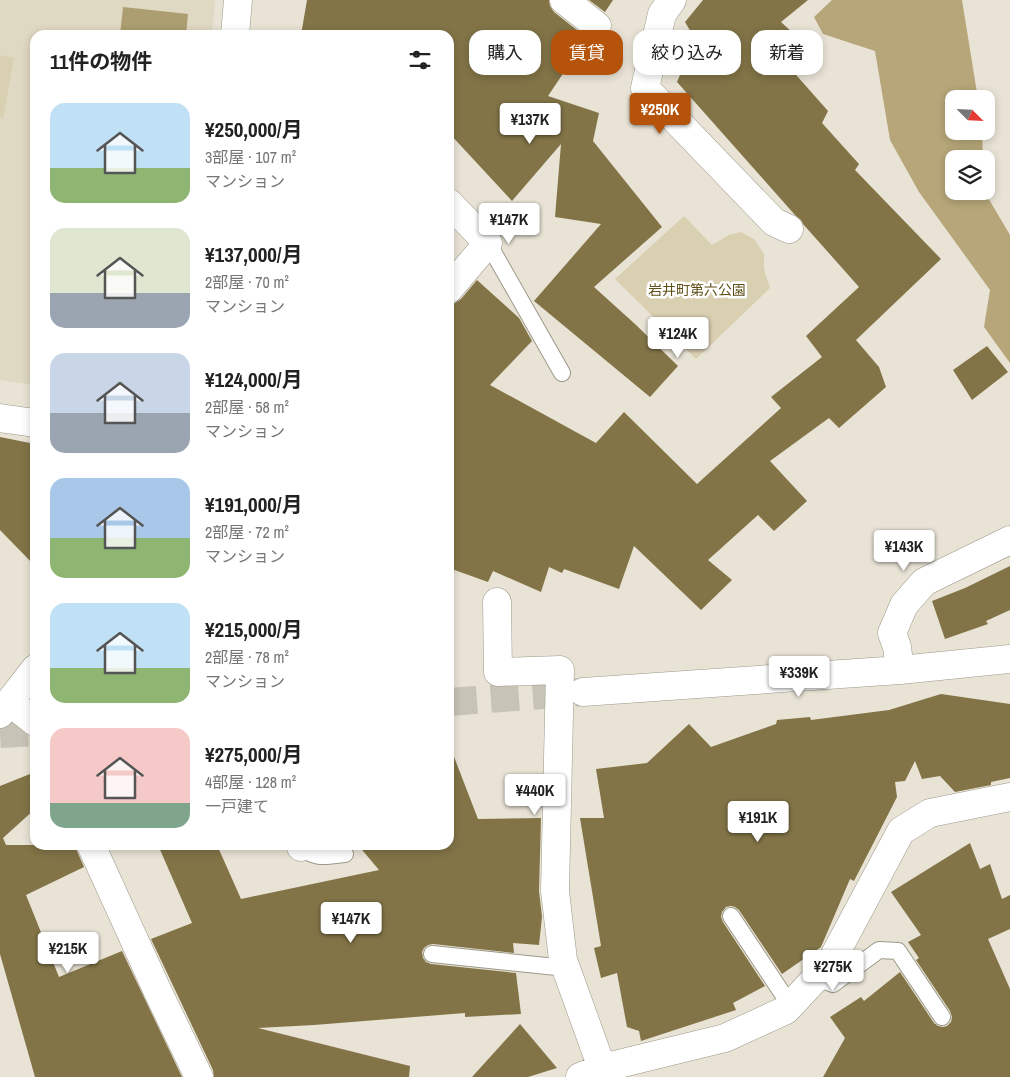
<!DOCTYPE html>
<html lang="ja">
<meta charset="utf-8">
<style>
body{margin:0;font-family:"Archivo Narrow","Noto Sans JP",sans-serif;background:#f2f2f2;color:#222;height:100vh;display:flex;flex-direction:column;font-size:19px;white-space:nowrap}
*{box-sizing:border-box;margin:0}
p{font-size:16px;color:#767676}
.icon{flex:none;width:28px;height:28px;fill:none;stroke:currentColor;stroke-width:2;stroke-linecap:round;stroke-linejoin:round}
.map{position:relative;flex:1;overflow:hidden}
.side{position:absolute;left:30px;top:30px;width:424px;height:820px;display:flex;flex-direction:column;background:#fff;border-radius:15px;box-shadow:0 2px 8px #0003}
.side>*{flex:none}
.top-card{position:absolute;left:469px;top:30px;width:466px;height:45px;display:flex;gap:10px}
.needle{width:32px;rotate:114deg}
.controls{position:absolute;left:945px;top:90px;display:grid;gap:10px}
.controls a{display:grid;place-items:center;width:50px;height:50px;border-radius:10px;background:#fff;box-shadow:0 2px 8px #0003;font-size:25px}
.price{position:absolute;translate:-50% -42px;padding:0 11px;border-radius:5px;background:#fff;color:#222;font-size:16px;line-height:32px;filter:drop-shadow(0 1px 2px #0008)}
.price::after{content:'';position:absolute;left:50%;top:30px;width:15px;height:11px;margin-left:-8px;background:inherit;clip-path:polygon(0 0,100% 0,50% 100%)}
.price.active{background:#b45309;color:#fff}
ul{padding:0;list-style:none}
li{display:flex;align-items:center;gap:15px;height:125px;padding:0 20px}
li span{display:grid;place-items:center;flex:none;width:140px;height:100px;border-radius:15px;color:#555}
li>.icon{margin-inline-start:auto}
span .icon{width:60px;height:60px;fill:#fffc;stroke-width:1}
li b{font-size:21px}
h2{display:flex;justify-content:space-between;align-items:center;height:60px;padding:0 20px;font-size:21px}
.chip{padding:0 18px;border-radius:15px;background:#fff;box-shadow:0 2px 8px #0003;font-size:18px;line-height:45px}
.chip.active{background:#b45309;color:#fff}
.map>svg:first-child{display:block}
.built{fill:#dfd8c3}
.green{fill:#d9cfb1}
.forest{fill:#b6a679}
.water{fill:#ad9e71}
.building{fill:#827447}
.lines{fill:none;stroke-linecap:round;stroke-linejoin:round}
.minor-tunnel{stroke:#c8c3b7;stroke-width:28;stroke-dasharray:28 14;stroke-linecap:butt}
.service-casing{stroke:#9c988a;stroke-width:18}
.minor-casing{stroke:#9c988a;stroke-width:29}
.service{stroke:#fff;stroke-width:16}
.minor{stroke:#fff;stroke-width:28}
.labels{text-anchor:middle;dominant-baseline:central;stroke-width:5;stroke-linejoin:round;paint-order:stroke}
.park-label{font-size:14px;fill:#605018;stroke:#fff}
</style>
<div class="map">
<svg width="1010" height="1077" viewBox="0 0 1010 1077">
<rect width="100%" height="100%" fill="#e8e3d5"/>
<path class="built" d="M0,0h215l-3,35h-177v350l-35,-5z"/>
<path class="green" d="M0,55l14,3 -11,60 -3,-1z
M684,216l28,29 17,-10 12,-3 13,7 10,15v15l6,19 -74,71 -81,-80z"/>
<path class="forest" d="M832,0h130l16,99h-24v32h28l1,28h-29v32h30l26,44v128l-26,-36 6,-37 -71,-98 -29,-52 -15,-89 -52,-17 -9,-17z"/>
<path class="water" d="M123,7l65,7 -2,21h-66z"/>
<path class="building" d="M307,0h242l1,6 4,6 33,26 -39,58 51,17 -6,28 69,86 -68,60 41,37 43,42 -28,31 -116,-96 67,-77 -46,-7 6,-73 -49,57 -63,-68v-98h-148z
M589,0h24l-8,12z
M703,0h105l-27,22 13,12 -6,12 13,10 -11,12 38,43 -6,12 37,41 -4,6 86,89 -85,81 23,27 7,20 -47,41 -10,-10 -59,43 37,40 -33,30 -16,-16 -50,45 24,20 -31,30 -67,-64 -15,43 -55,-20 -2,4 -13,-6 -8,25 -48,-21 -5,11 -39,-14v-264l6,-1 6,-4 16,-19 42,38 13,23 -42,44 106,58 28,-31 73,72 84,-76 -10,-11 51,-40 -16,-21 53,-49 -56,-63 -2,-4 -6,-5 -118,-133 18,-43 -10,-17z
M987,346l21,26 -36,28 -19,-30z
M0,437l35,7v122l-35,-36z
M1010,566v44l-24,11 2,3 -43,15 -13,-38 33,-13z
M941,694l69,10v74l-19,4v3l-36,7 -15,-16 -18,3 -7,-18 -10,20 -10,1 2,15 -43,84 -4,-2 -29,68 -39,27 -43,-64 -4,-3 -4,-1 -5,1 -4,5 -1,5 2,5 42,64 -32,17 3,7 -95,31 -2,-10 -12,-4 -10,-54 -16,5 -7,-30 7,-2 -21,-128h24l-8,-49 51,-6 42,-39 22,23 65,-23 1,-4 33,-3 1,3 78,-10z
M449,749h2l27,70 63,-1 -2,73 3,26 -3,28 -26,-2 1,10 -81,-9 -5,1 -4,3 -2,4 1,6 3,4 5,2 85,9 5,41 -56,3v-4l-151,12 -56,3 152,38 -1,11h-195l-1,-7 -62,-131 41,-16 -34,-78h59l24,54 138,-29 -21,-25h91z
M35,772v37l-32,29 3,7h70l1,6 7,16 -58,28 33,82 63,-26 60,126h-147l-35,-123v-168z
M970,843l10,26 10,-5 12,35 8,-4v34l-22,10 22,50v88h-187l22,-39 -15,-21 31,-20 3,4 36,-29 34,51 4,3 5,1 4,-1 4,-4 1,-5 -2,-6 -34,-51 3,-2 -11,-16 13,-7 -30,-43z
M520,1024l37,44 -29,9h-56z"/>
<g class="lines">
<path class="minor-tunnel" d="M449,702l133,-10
M0,734l35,-2"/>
<defs>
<path id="service" d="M488,243l74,130
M301,847c14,13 26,9 44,7
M731,916l59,89
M432,954l134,14
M817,978l16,6 46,-34 19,1 44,66"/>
<path id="minor" d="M564,0l33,26
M672,0l-10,14 -17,74 129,134 15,7
M235,35l3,-35
M449,203l39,40 -39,46
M0,418l35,5
M497,602l1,70 62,-2 -5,221 8,69 39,108
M900,670l-3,-23 -5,-14 12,-28 20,-23 86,-42
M583,692l317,-22 110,-11
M10,702l25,20
M0,714l35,-45
M91,845l67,147 41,85
M301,847l2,-2
M580,1077l22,-9 123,-30 61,-28 45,-48 70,-131 29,-18 80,-16"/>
</defs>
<use href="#service" class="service-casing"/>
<use href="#minor" class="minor-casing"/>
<use href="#service" class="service"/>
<use href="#minor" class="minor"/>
</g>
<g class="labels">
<g class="park-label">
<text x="697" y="290">岩井町第六公園</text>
</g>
</g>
</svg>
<div class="controls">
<a><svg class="needle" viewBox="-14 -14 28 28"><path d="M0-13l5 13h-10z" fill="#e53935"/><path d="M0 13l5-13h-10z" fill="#767676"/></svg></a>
<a><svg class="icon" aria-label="layers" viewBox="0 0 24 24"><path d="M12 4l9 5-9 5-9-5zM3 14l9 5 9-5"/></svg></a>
</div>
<b class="price active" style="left:660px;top:135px">¥250K</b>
<b class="price" style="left:530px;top:145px">¥137K</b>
<b class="price" style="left:509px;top:245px">¥147K</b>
<b class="price" style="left:678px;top:359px">¥124K</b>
<b class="price" style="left:904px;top:572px">¥143K</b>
<b class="price" style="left:799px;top:698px">¥339K</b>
<b class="price" style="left:535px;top:816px">¥440K</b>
<b class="price" style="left:758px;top:843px">¥191K</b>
<b class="price" style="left:351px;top:944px">¥147K</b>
<b class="price" style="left:68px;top:974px">¥215K</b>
<b class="price" style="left:833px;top:992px">¥275K</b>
<div class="top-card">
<a class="chip">購入</a>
<a class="chip active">賃貸</a>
<a class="chip">絞り込み</a>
<a class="chip">新着</a>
</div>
<section class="side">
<h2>11件の物件<svg class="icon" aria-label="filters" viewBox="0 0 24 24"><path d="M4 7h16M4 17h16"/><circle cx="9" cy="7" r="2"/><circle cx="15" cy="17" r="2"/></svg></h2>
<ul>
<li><span style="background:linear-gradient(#bfe0f5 65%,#8fb573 0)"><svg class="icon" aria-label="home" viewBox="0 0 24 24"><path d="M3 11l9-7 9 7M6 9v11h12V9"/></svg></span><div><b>¥250,000/月</b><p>3部屋 · 107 m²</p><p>マンション</p></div></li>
<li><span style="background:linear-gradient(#dfe7d0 65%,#9aa5b1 0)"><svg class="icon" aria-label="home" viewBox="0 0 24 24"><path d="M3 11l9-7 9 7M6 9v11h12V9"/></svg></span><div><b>¥137,000/月</b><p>2部屋 · 70 m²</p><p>マンション</p></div></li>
<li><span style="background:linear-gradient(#c9d6e8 60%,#9aa5b1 0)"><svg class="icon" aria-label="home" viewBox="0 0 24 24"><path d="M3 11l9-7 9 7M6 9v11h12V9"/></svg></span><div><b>¥124,000/月</b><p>2部屋 · 58 m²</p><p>マンション</p></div></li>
<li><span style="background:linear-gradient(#a9c7e8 60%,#8fb573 0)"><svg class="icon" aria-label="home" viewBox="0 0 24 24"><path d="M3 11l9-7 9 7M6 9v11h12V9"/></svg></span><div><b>¥191,000/月</b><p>2部屋 · 72 m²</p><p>マンション</p></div></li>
<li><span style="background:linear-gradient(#bfe0f5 65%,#8fb573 0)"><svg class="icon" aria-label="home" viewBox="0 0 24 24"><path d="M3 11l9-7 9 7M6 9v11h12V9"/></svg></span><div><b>¥215,000/月</b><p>2部屋 · 78 m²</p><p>マンション</p></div></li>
<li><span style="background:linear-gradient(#f6c9c9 75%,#7fa58c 0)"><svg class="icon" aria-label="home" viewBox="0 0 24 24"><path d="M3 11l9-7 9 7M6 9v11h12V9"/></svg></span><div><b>¥275,000/月</b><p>4部屋 · 128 m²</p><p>一戸建て</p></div></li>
</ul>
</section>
</div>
